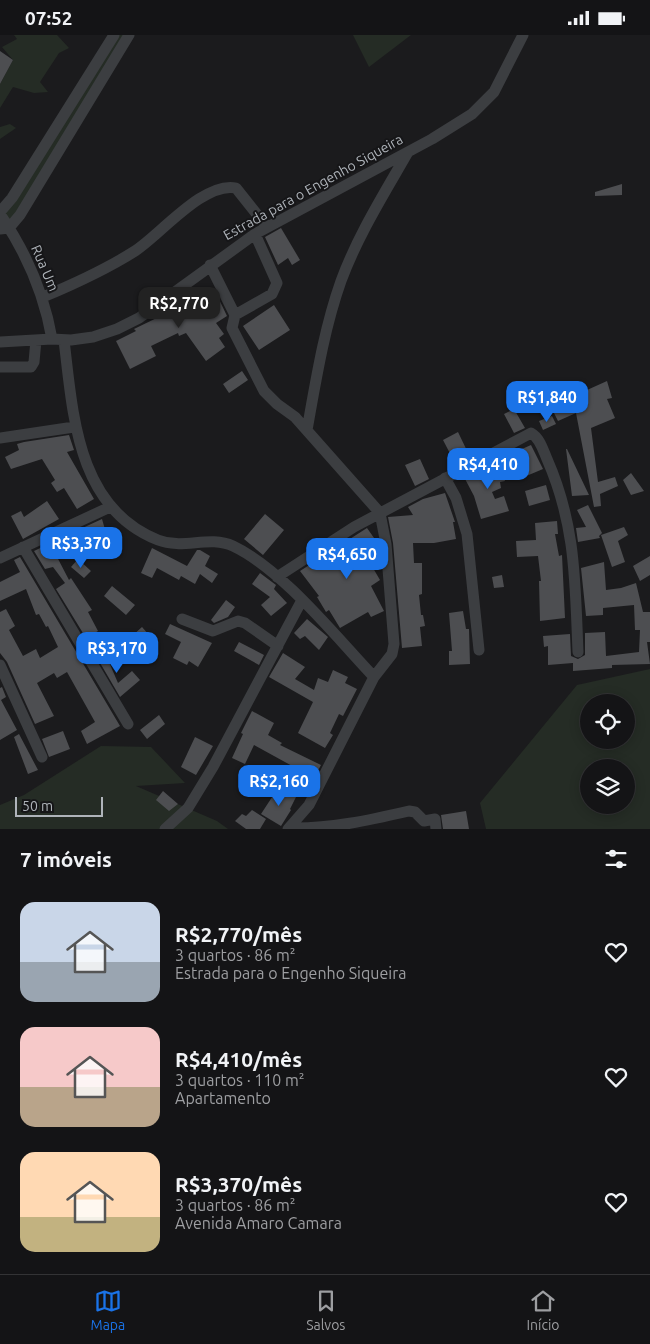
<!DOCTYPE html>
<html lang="pt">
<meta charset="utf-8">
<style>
body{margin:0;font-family:Ubuntu,sans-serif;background:#1d1d1f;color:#f1f3f6;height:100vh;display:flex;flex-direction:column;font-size:19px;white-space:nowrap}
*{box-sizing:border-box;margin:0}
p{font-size:16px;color:#9d9ea1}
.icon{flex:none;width:28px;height:28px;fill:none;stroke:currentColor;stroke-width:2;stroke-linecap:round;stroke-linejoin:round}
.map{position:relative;height:794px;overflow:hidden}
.drawer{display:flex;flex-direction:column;background:#141416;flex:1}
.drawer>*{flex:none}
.controls{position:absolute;left:580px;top:659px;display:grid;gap:10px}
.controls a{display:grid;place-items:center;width:55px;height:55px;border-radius:50%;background:#141416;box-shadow:0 2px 12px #0003,0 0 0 1px #333335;font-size:25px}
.scale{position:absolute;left:15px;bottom:12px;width:88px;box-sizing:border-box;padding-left:5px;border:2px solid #afb4ba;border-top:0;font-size:14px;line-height:18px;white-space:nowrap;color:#afb4ba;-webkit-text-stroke:4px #161618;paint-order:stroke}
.price{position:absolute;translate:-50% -42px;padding:0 11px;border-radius:10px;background:#1a73e8;color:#fff;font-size:16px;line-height:32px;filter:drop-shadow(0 1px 2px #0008)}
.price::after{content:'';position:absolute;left:50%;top:30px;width:15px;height:11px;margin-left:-8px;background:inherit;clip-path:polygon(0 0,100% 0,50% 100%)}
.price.active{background:#222;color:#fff}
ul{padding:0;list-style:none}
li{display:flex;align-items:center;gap:15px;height:125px;padding:0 20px}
li span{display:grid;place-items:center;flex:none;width:140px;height:100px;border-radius:15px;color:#555}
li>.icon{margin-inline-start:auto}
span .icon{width:60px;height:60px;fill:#fffc;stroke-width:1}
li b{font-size:21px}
h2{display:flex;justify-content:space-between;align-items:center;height:60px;padding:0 20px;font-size:21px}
.status{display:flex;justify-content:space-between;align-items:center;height:35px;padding:0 25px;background:#141416;direction:ltr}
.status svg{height:14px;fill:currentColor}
.menu{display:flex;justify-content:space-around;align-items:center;height:70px;border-top:1px solid #333335;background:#141416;font-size:14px;color:#9d9ea1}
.menu a{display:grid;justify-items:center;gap:2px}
.menu .active{color:#1a73e8}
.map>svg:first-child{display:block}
.green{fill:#252c25;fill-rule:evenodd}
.building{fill:#4d4e51}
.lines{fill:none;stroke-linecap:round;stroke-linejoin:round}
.minor{stroke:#3c3e41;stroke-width:11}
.labels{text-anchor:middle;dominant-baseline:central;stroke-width:4;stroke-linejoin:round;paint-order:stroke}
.street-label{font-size:14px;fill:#afb4ba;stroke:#161618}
</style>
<div class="status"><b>07:52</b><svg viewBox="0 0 49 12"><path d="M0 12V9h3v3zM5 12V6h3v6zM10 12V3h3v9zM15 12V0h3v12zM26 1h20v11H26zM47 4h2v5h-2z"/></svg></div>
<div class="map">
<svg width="650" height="794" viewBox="0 0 650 794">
<rect width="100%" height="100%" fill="#1b1b1d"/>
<path class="green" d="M14,0h43l12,13 -10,5 -19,29 8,10 -14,1 -21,-6 -13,21v-24l13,-24 -11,-13 15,-8z
M114,0h15l-120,193 -9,-16z
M353,0h58l-42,32z
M10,89l6,4 -16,11v-12z
M650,634v160h-164l-6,-26 97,-118zM589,668h37v37h-37zM589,732h37v38h-37z
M101,711l50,1 34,36 -49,3 81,35 11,8h-228v-24l24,-10z"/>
<path class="building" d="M0,16l13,9 -13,24z
M622,149v11l-27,1v-4z
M281,193l19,32 -8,5 -4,-7 -10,7 -13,-28z
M215,256l12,25 -11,7 8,11 -5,4 6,9 -19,14 -20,-28 -7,3 -1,-3 -27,13 5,10 -26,13 -14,-28 20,-10 -2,-2 35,-17 -2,-5 2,-2z
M274,270l16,25 -31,20 -16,-24z
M242,336l6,9 -19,13 -6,-9z
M607,346l5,17 -5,1 8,19 -24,10 7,54 17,-5 3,9 -18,8 1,12 -7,1 -18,-94 -18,8 -5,-10 16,-7 -2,-5z
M514,374l11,19 -11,5 -10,-19z
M552,381l4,8 -13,6 -4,-9z
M458,397l12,25 -14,8 -13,-25z
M69,400l5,15 -7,2 27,47 -17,10 -13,-21 -7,4 -6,-9 4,-3 -13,-21 -31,10 -6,-12 14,-7 -2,-6 7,-2z
M531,410l12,24 -19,8 -8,-14 -3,-10z
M566,414h1l22,46 -17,1z
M420,424l9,20 -14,7 -10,-21z
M498,425l7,21 -5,1 1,6 -9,4 3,7 9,-3 5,15 -28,8 -7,-23 -10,-19z
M631,438l13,18 -13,4 -8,-15z
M546,450l4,15 -21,6 -4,-15z
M445,458l10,29h-2l3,17 -22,4h-21l1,20h8v31l-3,1 2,20h2l2,11 -5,1 2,19 -20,2 -9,-105 -5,-26 25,-2 -5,-8 15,-8z
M47,466l12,18 -36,20 -12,-23 10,-5 3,6z
M588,470l14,28 -3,3 1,2 -22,4 -2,-14 10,-1 -9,-17z
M265,479l19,16 -21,25 -19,-16z
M102,484l6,21 -24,10 -8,-19z
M557,486l1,13h-3l4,22 3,-1 3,63 -25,3 -1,-40h2l-3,-25 -21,1 -1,-16 20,-1 -1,-17z
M624,492l4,8 -10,6 7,21 -13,5 -11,-32z
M367,493l12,17 -13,11 14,24 -9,6 13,25 -13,6 -3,-5 -28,16 -11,-18 -3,2 -9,-15 2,-1 -19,-25z
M55,506l4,11 -3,3 13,25 2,-2 21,32 -4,2 10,19 -12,7 -30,-49 9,-6 -12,-16 -8,2 -11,-18z
M152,513l35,18 10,-16h3l10,6 -5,10 13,8 -6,9 -12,-9 -5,10 -14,-8 -2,4 -22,-12 -5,10 -11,-5z
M650,521v19l-10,6 -7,-15z
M20,522l100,169 -33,18 -6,-13 14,-9 -28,-50 -10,6 -3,-5 -17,10 17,33 -19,8 -28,-62 -7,-9v-41l6,-3 9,17 -6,4 14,26 13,-7 4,9 18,-11 -10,-21 -2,1 -7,-13 -3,1 -10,-26 -26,12v-19l20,-10 -6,-12z
M78,524l13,12 -7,7 -13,-11z
M604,527l2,28 15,-2 15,-5 7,29h7v30h-3l3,22 -38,1v3l-39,3v-8l-25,2v-19l-4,1 -1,-11 27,-2 1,22 7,3 7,-4v-22l20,-1 1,24 33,-4 1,-22h-5l-1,-25 -31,3v7l-17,1 -5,-48z
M260,538l16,12 -2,4 13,14 -16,13 -10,-11 9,-8 -18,-13z
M502,540l2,12 -10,1 -2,-11z
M112,551l23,19 -9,10 -22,-19z
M226,565l9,7 -7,10 -14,6 -3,-3z
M463,576l3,18h3l1,35 -21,1v-14h3l-3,-38z
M307,584l21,18 -9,13 -14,-14 -5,3 -6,-6z
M170,589l42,19 -14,24 -9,-6 -2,4 -14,-7 8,-16 -16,-8z
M142,592l8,9 -11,9 -7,-9z
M239,607l25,13 -5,10 -25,-14z
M108,614l6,10 -5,3 9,21 14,-12 8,9 -20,17 -24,-41z
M283,618l22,14 -10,12 19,11 4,-12 10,4 5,-12 15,7 -3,6 12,6 -14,27 -4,-2 -9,19 3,2 -8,13 -27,-15 15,-31 -44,-25z
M2,652l4,10 -5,3 16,30 -17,10v-52z
M252,676l22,12 -6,12 14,8 -2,2 41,20 -7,13 -60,-33 -9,19 -13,-6 11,-24 -2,-1z
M159,680l6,9 -18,15 -7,-9z
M63,696l7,18 -21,8 -7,-18z
M19,699l19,36 -10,4 -14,-37z
M195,702l18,9 -17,29 -15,-8z
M278,753l18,9 -6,12 1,1 -10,16 -20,-12z
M163,756l15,13 -9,7 -13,-11z
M252,775l14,9 -6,10h-14l-11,-8 7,-7 4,2z
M466,776l3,18h-26l-2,-14z"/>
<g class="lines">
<path class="minor" d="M0,177l12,-14 102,-163
M0,179c26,38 44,79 52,125
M0,194l9,-1 11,-13 109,-180
M210,230l25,50 -3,13 32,63 13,13 18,13 85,96 6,31 8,100 -2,10 -18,23 -65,128 -21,24
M43,262c31,-13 62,-27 92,-46 25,-16 69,-70 101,-63l31,39
M235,280l37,-21 5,-11 -22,-49
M64,305c9,75 13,168 94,200 25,10 51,-5 75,6 49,23 103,91 141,131
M0,307l52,-3 19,1 22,-3 24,-8 22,-11 116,-84 177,-95 40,-25 22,-22 29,-57
M0,332h31l3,-5 2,-22
M307,395c9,-50 17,-101 34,-149 17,-46 43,-87 67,-129
M0,403l74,-11
M445,443l11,20 11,36 12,116
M23,512l105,177
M0,523l110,-51
M277,542l77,-50 177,-94c9,5 12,17 16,26 29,66 28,123 31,193
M182,584l31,12 25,-10 7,2 33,23
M0,630l42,92
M289,793c41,1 81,-8 120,-17l6,1 9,9 11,-2 1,10
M165,794l23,-21 25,-41 89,-167"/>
</g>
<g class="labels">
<g class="street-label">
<text transform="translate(313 152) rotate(-29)">Estrada para o Engenho Siqueira</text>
<text transform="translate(45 233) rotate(67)">Rua Um</text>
</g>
</g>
</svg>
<div class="controls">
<a><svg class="icon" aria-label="locate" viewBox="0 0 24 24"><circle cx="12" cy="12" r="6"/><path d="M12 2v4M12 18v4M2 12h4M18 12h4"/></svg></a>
<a><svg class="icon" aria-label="layers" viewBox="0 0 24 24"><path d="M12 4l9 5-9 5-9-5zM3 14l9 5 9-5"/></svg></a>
</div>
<div class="scale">50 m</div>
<b class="price active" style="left:179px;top:294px">R$2,770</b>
<b class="price" style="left:547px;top:388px">R$1,840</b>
<b class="price" style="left:488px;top:455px">R$4,410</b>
<b class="price" style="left:81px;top:534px">R$3,370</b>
<b class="price" style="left:347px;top:545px">R$4,650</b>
<b class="price" style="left:117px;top:639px">R$3,170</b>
<b class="price" style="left:279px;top:772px">R$2,160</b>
</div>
<section class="drawer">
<h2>7 imóveis<svg class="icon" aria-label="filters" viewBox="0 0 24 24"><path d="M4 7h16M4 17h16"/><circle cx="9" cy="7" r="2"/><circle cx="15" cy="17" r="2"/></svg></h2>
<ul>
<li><span style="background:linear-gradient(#c9d6e8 60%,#9aa5b1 0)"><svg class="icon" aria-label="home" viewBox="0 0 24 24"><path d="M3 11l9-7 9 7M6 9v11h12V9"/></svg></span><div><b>R$2,770/mês</b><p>3 quartos · 86 m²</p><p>Estrada para o Engenho Siqueira</p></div><svg class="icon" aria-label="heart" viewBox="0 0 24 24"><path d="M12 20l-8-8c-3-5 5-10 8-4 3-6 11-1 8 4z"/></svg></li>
<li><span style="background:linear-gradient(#f6c9c9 60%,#b9a48a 0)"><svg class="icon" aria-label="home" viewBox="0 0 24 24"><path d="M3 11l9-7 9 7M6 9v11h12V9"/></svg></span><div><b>R$4,410/mês</b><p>3 quartos · 110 m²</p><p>Apartamento</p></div><svg class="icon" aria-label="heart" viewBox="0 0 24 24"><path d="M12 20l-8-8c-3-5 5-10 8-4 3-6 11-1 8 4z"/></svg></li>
<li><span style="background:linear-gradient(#ffd9b3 65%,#c2b280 0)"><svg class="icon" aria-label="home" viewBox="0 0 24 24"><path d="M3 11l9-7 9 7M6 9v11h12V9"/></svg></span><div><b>R$3,370/mês</b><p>3 quartos · 86 m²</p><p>Avenida Amaro Camara</p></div><svg class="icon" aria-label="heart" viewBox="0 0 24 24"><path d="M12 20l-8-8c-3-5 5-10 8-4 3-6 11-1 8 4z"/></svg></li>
</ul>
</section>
<nav class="menu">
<a class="active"><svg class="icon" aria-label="map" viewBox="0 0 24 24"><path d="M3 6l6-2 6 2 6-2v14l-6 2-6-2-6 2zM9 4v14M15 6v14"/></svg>Mapa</a>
<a><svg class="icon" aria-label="saved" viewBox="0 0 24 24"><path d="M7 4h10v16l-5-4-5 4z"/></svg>Salvos</a>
<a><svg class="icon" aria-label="home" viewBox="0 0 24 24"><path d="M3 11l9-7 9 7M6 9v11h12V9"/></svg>Início</a>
</nav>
